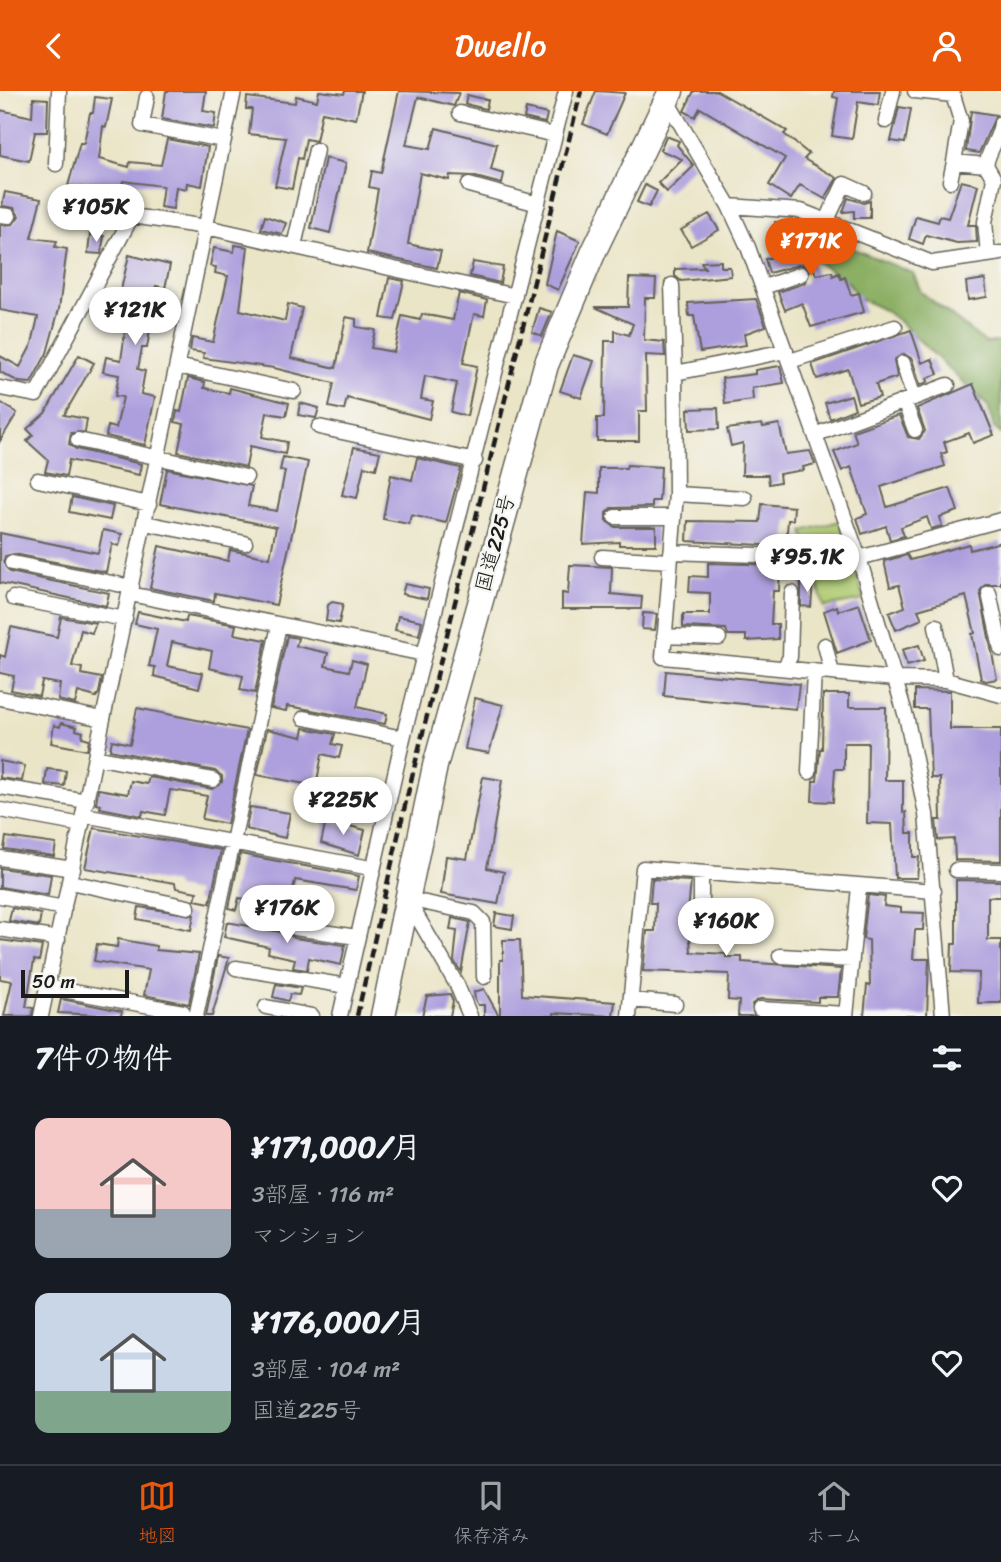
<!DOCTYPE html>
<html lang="ja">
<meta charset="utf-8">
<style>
body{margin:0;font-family:Sriracha,"Klee One",sans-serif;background:#20242c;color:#f1f3f6;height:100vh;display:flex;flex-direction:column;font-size:26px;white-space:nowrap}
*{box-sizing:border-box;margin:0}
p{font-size:23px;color:#9ea1a6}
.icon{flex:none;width:38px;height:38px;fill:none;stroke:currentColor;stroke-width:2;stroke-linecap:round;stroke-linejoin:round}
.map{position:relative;height:925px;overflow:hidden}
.sheet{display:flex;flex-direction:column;background:#171b24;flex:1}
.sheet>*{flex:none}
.scale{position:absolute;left:21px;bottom:18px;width:108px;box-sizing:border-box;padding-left:7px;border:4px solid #1c1c1c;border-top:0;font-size:19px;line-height:24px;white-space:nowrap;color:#1c1c1c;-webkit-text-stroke:5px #f6f6f2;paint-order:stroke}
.price{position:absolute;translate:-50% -60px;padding:0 16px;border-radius:24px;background:#fff;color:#222;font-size:23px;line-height:46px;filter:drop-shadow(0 2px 4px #0008)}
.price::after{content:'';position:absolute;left:50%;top:42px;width:21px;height:16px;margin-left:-10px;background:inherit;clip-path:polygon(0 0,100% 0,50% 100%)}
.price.selected{background:#ea580c;color:#fff}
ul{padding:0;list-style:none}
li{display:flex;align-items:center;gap:21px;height:175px;padding:0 35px}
li span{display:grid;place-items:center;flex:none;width:196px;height:140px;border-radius:14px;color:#555}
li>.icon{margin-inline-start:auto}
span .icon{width:84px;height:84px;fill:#fffc;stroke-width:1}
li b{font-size:30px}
h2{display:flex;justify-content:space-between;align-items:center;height:84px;padding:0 35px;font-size:30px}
header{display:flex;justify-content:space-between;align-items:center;height:91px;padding:0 35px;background:#ea580c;color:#fff;font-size:32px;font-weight:600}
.menu{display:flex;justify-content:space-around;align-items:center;height:98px;border-top:2px solid #363941;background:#171b24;font-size:19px;color:#9ea1a6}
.menu a{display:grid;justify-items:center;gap:4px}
.menu .selected{color:#ea580c}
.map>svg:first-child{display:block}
.green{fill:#afcb71;stroke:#667446;stroke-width:2}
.forest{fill:#8baf63;stroke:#546640;stroke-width:2}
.building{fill:#ad9fdd}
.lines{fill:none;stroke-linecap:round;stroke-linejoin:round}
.street-casing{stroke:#646258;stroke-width:17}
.highway-casing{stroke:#646258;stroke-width:27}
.street{stroke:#fff;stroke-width:14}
.highway{stroke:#fff;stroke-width:24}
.rail{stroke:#1c1c1c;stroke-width:4.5;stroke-dasharray:10 5;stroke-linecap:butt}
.labels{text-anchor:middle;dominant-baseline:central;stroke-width:5;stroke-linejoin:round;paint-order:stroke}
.street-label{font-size:21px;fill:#1c1c1c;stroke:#f6f6f2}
</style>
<header><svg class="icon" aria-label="back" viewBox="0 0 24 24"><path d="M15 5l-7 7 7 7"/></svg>Dwello<svg class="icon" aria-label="person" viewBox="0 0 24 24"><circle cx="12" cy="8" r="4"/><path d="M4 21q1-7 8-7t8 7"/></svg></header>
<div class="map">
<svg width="1001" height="925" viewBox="0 0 1001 925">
<rect width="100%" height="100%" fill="#f6f6f2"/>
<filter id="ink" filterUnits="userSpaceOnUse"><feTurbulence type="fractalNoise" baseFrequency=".0143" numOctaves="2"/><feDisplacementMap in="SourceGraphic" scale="14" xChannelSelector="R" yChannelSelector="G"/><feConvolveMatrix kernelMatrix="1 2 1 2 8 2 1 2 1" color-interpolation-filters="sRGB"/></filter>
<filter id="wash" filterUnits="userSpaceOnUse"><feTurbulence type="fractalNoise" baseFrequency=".00686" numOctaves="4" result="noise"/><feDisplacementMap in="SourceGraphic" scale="28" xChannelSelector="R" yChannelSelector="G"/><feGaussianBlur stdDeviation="1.57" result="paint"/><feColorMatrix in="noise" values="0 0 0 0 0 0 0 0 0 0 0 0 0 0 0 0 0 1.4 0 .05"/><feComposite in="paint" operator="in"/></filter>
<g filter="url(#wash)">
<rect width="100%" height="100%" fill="#ebe5c7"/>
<path class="green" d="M840,430l24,79 -40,7 -21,-76z"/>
<path class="forest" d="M814,142l99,40 8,19 65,51 15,-2v93l-7,-6 -6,-22 -88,-84 -14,-11 -29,-14 -9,-15 -40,-26 -4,-12z"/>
<g id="blocks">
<path class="building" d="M166,0h40l-3,20 13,2 -2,15 -52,-9z
M319,0l25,3 1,-3h17l-6,28 -34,-7 -6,29 -10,-2 -4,20 -4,-1 -6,31 -17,-3 11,-48 -37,-4 3,-25h-6l1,-12 48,6 1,-7 21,5z
M399,0l60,2 -5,13 -36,-9 -12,48 24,4 6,-21 61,16 -6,26 13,4 -2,10 -30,-8 -22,-1 -1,5 -29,-7 -12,71 33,7 -4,17 -70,-15 11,-64 -9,-2 3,-16 9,2z
M596,0l29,2 -18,41 -24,-10z
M694,0h23l70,40 -3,3 25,20 -5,5 33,19 -12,21 -25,-14 -9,14 -22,-14 16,-27 -85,-50 -5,9 -11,-6z
M834,0h46l-2,14 -20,-3 -6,37 -20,-3 6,-38 -5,-1z
M467,4l21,5 -2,9 -21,-5z
M95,6l17,2 -6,28 -3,-1 -4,33 30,8 1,-5 31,3 6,-26 41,8 -6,39 -15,-3 -1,6 -10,-2 -3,22 -13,-2 3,-21 -40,-5 -8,29 -16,-4 5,-16 -36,-4 12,-43h4l6,-30h3z
M33,7l15,1 -1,33h-12l-6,29 -29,-6v-45l32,7z
M899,16l12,2 -6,34 -14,-2z
M526,18l21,5 -2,9 -21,-5z
M971,20l25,4 -17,38 -13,-2z
M666,45l13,5 -2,4 17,21 -27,26 -9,-9 24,-24 -22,-9z
M325,67l21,5 -16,70 -19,-5z
M961,90l17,4 -10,40h8l1,17 -20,1 -31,-8 -3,9 -14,-5 7,-23 22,6 2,-6 8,2z
M645,94l12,6 -8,16 -12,-5z
M5,101l36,7 -10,39 26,3 -2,6 12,2 -8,60 -12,44 -16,30 -12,-1 -19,-10v-16l20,11 12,-23 6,-27 -38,-7v-85l13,-1 6,-8 -5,-8 -12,-2z
M848,107l16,5 6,-2v17h-16v-7l-11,1z
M709,123l10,16 -28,16 -10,-16z
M265,125l21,7 -4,11 -21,-5z
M775,131l39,4 -1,17h-7l10,32 16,-3 1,4 6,-3 2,6 4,-2 6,18 8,-2 5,19 -53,15 -9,-24 -17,7 -7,-18 27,-9 5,-12 -8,-7 -33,9 -4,-14 7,-2z
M557,140l23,10 -22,49 -13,-6z
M90,143l14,2 -3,18 -13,-1z
M235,154l13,2 -8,63 45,11 3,-17 14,4 -11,50 45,10 10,-51 10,2v8l19,3 -4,18 23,4 8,-36 18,4 2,-6 31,6 6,-27 28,7 -3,16 -10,-2 -11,49 14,3 -10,50 -16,-4 6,-29 -32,-7 -4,23 12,2 -4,18 -82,-21 -3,12 -15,-3 5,-24 -60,-15 -71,-10 1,-5 -14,-2 2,-13 21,4 15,-66 -13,-3 1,-6 -6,-1 4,-18 20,4z
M129,164l41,10 -5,23 -9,-2 -10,43 4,1 -3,18h-5l-4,21 7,2 -4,23 14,3 -10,48 -39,-9 2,-10 8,2 7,-31 -8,-1 4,-21 -16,-3 3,-15 15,3 7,-47 -22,-5 4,-16 10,2z
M721,170v6h9l1,9 -50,5 -6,-5v-7l30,-1 -4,-6z
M473,171l30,5 -3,16 -30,-7z
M389,187l15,3 -9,39 -14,-2z
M629,187l27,1 -1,19h-10l-1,42 20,2 1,14 -19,-1 1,56h-8v30h-42v-23h7l1,-77h10v-10l14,4 4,-11 -38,-17h33z
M985,188l2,18 -19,3 -2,-18z
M756,208l10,27 -22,8 2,11 -46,7 -6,-36h-5l-1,-13z
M539,217l13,4 -10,24 -10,-4z
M911,239l11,33 10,-4 6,15 -11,4 1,4 -8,3 -8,-26 -8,-5 -10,6 3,17 -21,7 4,13 -22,6 -10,-34 -31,10 -5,-15z
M79,264l15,8 -30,52 23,4 -2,13 -14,1 -2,11 7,5 65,15 -2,11 -70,-15 -3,16 -21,-4 3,-12 -21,-19 6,-6 -6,-6 18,-16z
M573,264l21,6 -13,37 -21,-7z
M780,275l4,17 -32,5 1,12 -28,4 -3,-26 33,-4v-4z
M188,287l17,4 -1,6 25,5 1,-5 59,15 -3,13 -19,-3 -5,24 25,5 -2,12 -35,-8 -4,21 -68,-15 6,-28 -9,-2 2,-11 4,1z
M973,293l21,51 -21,8 -4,-10 -25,9 3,10 -6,2 4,12 -64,21 6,20 63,-19 8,23 -18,6 2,9 -11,3 -4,-12 -26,10 3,9 -14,4 -4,-14 -24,8 -5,-16 10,-4 -16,-47 -9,4 -8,-19 23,-9 -4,-12 46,-16 9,22 11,2 6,-8 -8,-23z
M851,304l4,14 -25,10 -5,-16z
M0,311l17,11 -17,28z
M300,312l19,5 -3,10 -18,-3z
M718,317l1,21 -30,1 -1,-21z
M762,333l1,3 16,-3 7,30 24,-3 5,13 -12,3 1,3 -25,4 1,8 -11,2 -1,-9h-26l1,-32 -12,3 -4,-17z
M354,356l26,5 -4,17 -12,-3 -7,32 -15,-3z
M283,366l25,5 -32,143 -61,-12 -1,8 -64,-13 9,-42 69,15 2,-11 40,8 6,-31 -116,-23 7,-35 85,17 -4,20 29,5 8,-40 -5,-1z
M417,367l44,10 -15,55 -35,-8 -2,9 -26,-5 8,-44 21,5z
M627,374l34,2 -2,34h-7v6l-41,1 -5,5v8l9,6h41v18h-37v-3l-36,2 4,-52 12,1v-25h27z
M72,406l41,9 -3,14 -41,-8z
M762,413l32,3 -1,13h-5l-2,24 -5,-1v3l-94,-5 1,-20 72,1z
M103,439l19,4 -3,12 -7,-2 -6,28 -92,-18 -9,2 -2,6 7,10 99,21 -3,13 -106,-23v-50l98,20z
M1001,451v42h-15l-6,7 17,88 -11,2 -5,-2 -9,-45 3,-1 -9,-37 -48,14 4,9 -26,11 -7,-17 16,-6 -6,-22 -9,2 -6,-26 23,-6 3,5 59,-16 1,6z
M708,472l72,2 -1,26h-6l-2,33h7v15l-32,2v-6h-18l-2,-6 -43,-2v-13h27v-21l-21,-1 1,-16 18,1z
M570,474l42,2 -1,27 31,3 -1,12h-79v-16l6,1z
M801,490l12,1 -2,25 -10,-1z
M405,493l24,5 -2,10 -25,-5z
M332,511l11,2 -4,19 -13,-2 2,-16z
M859,513l12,36 -34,13 -13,-42 13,-5 1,5z
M138,521l48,10 1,-6 49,9 -2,9 32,6 -11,53 -15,-3 3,-14 -34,-8 3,-17 -40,-9 -5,24 36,7 -4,15 -45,-12 1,-9 -6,-1 8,-37 -22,-5z
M643,522l14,1 -2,16 -13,-1z
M398,525l24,5 -3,14 -24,-5z
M61,526l35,6 -4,10 -11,-3 -9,36 10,2 -1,6 21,4 -3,15 -3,4 -18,-5 -3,12 -17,-4 2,-16 -18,-3 -3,15 -28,-6 3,-14 -14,-3v-18l5,2 6,-30 46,10z
M287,545l11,2 -2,8 32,7 -3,13 24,5 3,-11 15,4 -10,43 30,7 -2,10 -79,-15 -19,-3 -1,5 -15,-3z
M919,554l5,16 -17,5 -5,-16z
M666,580l133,13 -3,25 -132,-13z
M915,599l35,1v38h51v132l-46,-1 -1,-21 -16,1 -2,-20h5l-1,-42h-9l-3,-69h-13z
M823,603h26v13h37l-1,73h18v33l3,-1 1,21h6v24h6l-2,21h-22l-3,-54 -25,-1 1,-80h-24v26h-9l-2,33 -21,-1 1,-20h4l3,-32h2z
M475,607l28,7 -14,48 -24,-4z
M137,617l110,22 -20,94 -25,-5 5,-23 -28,-5 -9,-1 -5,25 -22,-4 -1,5 -42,-8 1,-3 -5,-1 2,-15 30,5 3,-13 16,3 2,-7 63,12 10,-7v-6l-7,-5 -105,-21 2,-10 18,4z
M61,632l16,4 -1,3 7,2 -1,5 7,2 -2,11 -36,-7 3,-18 6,2z
M304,637l31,6 -3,10 10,2 -3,12 -17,-4 -6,32 -59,-11 10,-46 35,8z
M0,670l25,5 -3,15 -22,-3z
M47,678l19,2 -2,15 -19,-2z
M483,686l19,3 -15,88 17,4 -6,32 -57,-10 5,-38 21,3z
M250,716l40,6 -5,25 -39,-9z
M326,729l39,10 -6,25 -38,-12z
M94,737l127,22 -11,53 -15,-3 2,-8 -21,-4 -1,-5 -90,-15z
M6,746l50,7 -2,12 -50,-7z
M240,763l119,22 -3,14 -61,-10 -5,27 -51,-9 -3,12 -7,-2z
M0,777l51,7 -3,20 -48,-8z
M652,788l39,2 -3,31 3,40 35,2v3h16v5l99,7 -3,28h-20v5l-58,-3 -8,5 2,12h-16l1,-15 -11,-1 1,-26 -86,-3 4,-40h8l1,-28h-6z
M956,789l45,1v16h-13v43h13v63h-23l1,-30 -28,-1 1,-28h4z
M868,804l17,2 -1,9 17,2v4l23,1 -1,17h-8l-2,29h16l-2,57h-63l3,-31 3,1 -1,-46 -6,-1z
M139,816l55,8 -3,15 -54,-11z
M12,817l29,6 -2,12 -30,-5z
M496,822l18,3 -2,13 -18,-3z
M452,827l18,4 -9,50 -7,-11 3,-30 -7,-1z
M227,831l60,11 7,5 51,7 -4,20 -32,-7 -2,12 -14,-2 2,-9 -27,-6 1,-6 -45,-10z
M118,848l38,7v4l43,4 -10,50 -45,-9 5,-25 -55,-9 3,-17 20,3z
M0,849l42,6 -3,15 -5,-1 -8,47 7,1 -1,8h-28l8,-35 -12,-2z
M503,849h17l2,55 93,7 -2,14 -59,-3v3h-54v-56h3z
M218,865l11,2 -17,58h-6z
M276,893l25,4 -2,7 -9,-1 -2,7 -15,-4z
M484,898l1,2 14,25h-15v-11h-6l-3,-5 -1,-8z
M450,903l3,7 -3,15h-28l5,-20z
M61,908l61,12 -1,5 -63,-3z"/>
</g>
</g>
<g filter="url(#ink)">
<use href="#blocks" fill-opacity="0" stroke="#646258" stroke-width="2"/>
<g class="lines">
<defs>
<path id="street" d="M915,0l38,4 8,26 -7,41 32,3 8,14 -9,43 3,32
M147,6l-5,28 82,15
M667,10l62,105 19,41 111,311 48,162 19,94 17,202
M460,22l95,22
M886,30l7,-30
M56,73l3,-73
M986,74c3,-17 13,-25 15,-42
M950,90l4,-19
M469,94l69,19
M729,115l72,5 131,52 69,-10
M0,124l9,1
M827,129l17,-36 20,9
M294,155l22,-96
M672,194l3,88
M764,196l37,-13
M786,260l-111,22 1,121 -13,163 232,22 51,1 55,15
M790,270l105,-34
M903,272l11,35
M177,275l117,25
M0,297l36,7 96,-179 74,11 309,69
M904,310l11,29
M319,336l156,34
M817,343l131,-49
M78,349l168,37
M38,389l111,24
M676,403l69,4
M615,426h59
M145,432l100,20
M671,461l113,4
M602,466l68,4
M859,467l142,-38
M12,472l120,24
M989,502l12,56
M130,503l294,60
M13,507l112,21
M936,535l10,54
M664,545l55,2
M825,554l7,28
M784,577l6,-11 2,-64
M0,607l103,21
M304,627l99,20
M95,666l118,23
M809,681l5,-101
M0,696l87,14
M0,719l82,15
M84,724l287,53
M0,767l73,11
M956,779l45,1
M701,782v52
M70,791l118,25
M0,805l64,12
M407,808l67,14 9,9 1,55
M407,808l50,86 13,31
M295,837l62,9
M0,838l58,10
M780,865l72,4
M236,877l111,18
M47,896l136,25
M631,909l44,4
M266,916l46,9
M760,918l86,5
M41,925l193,-925
M196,925l83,-391
M340,925l63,-278 163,-647
M629,925l14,-148 291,23
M846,925l13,-129"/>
<path id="highway" d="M383,925l52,-250 111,-401 48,-114 77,-160"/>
</defs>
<use href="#street" class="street-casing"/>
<use href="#highway" class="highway-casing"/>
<use href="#street" class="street"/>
<use href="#highway" class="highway"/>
<path class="rail" d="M357,925l49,-215 175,-710"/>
</g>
</g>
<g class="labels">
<g class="street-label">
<text transform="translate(495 452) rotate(-75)">国道225号</text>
</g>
</g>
</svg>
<div class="scale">50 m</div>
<b class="price" style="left:96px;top:153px">¥105K</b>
<b class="price selected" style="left:811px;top:187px">¥171K</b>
<b class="price" style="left:135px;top:256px">¥121K</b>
<b class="price" style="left:807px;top:503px">¥95.1K</b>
<b class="price" style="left:343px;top:746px">¥225K</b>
<b class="price" style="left:287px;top:854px">¥176K</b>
<b class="price" style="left:726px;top:867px">¥160K</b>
</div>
<section class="sheet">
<h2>7件の物件<svg class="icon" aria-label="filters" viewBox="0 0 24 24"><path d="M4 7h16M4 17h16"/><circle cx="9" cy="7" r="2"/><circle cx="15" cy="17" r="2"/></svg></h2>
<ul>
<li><span style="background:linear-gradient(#f6c9c9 65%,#9aa5b1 0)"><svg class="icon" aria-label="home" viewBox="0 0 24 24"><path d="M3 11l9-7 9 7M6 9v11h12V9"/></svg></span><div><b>¥171,000/月</b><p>3部屋 · 116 m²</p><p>マンション</p></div><svg class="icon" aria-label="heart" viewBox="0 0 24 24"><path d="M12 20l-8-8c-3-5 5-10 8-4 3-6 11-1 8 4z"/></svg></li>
<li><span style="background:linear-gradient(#c9d6e8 70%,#7fa58c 0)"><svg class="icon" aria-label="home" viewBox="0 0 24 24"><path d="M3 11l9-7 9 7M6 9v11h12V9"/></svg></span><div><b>¥176,000/月</b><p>3部屋 · 104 m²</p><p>国道225号</p></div><svg class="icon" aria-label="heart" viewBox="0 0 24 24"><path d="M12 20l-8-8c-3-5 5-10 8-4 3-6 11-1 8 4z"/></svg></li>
</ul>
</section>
<nav class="menu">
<a class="selected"><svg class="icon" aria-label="map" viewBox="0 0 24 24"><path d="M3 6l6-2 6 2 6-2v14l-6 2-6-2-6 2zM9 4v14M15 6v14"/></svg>地図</a>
<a><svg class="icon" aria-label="saved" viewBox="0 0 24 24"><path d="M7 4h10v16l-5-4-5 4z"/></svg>保存済み</a>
<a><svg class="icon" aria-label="home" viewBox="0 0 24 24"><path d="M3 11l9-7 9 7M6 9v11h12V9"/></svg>ホーム</a>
</nav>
